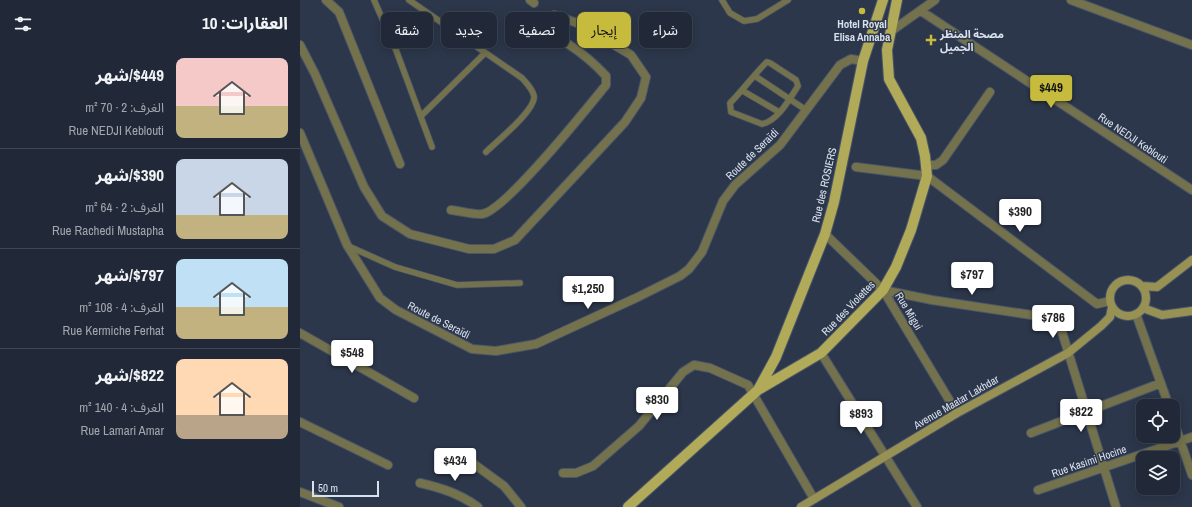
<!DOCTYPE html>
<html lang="ar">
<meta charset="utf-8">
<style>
body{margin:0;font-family:"Archivo Narrow","Noto Sans Arabic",sans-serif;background:#293140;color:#f1f3f6;direction:rtl;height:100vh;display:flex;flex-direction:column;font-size:15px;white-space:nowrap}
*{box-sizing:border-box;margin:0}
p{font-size:13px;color:#a2a6ae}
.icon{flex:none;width:22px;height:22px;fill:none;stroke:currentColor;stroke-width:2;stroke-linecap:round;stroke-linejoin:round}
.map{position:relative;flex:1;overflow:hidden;direction:ltr}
.side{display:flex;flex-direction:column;background:#212938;width:300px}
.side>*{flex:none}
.banner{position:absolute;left:12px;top:12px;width:380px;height:36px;direction:rtl;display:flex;gap:8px}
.buttons{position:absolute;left:836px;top:399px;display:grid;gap:8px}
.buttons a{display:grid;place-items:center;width:44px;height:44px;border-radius:8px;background:#212938;box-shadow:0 2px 10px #0003,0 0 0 1px #3e4553;font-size:20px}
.scale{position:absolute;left:12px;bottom:10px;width:67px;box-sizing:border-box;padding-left:4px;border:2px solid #dae1ee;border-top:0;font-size:11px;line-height:14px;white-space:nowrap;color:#dae1ee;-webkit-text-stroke:3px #2c374b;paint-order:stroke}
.price{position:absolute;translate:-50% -34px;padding:0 9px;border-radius:4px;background:#fff;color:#222;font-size:13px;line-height:26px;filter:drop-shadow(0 1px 2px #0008)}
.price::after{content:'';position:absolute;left:50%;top:24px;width:12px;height:9px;margin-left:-6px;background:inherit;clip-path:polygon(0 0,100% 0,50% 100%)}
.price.active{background:#c6bb3c;color:#111}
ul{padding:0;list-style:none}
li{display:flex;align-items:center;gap:12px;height:100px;padding:0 12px}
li+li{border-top:1px solid #3e4553}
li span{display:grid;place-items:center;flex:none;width:112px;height:80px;border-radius:8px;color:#555}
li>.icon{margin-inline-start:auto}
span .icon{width:48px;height:48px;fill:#fffc;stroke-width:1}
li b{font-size:17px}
h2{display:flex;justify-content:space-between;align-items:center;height:48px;padding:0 12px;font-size:17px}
.tag{padding:0 14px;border-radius:8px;background:#212938;box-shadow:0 2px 10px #0003,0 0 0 1px #3e4553;font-size:14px;line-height:36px}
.tag.active{background:#c6bb3c;color:#111}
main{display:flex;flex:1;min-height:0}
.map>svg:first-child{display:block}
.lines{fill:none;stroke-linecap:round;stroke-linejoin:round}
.service-casing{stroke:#4b5668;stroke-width:7}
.minor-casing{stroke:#4b5668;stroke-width:10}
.secondary-casing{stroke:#4b5668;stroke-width:10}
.primary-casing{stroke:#4b5668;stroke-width:12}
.service{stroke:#74724c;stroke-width:5.5}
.minor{stroke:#74724c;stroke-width:8}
.secondary{stroke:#979254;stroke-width:8}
.primary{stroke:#b1aa59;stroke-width:10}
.poi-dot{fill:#c6bb3c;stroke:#2c374b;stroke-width:1.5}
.labels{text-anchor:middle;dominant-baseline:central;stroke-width:3;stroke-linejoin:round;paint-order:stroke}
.poi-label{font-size:11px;font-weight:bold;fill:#dae1ee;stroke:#2c374b}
.street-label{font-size:11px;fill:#dae1ee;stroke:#2c374b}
</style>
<main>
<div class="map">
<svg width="892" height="507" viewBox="0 0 892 507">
<rect width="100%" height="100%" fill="#2c374b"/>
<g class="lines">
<defs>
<path id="service" d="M74,0l22,50 36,97
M109,0l113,78c5,6 10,10 12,18 2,14 -37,45 -48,56
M422,0l8,13 14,8 13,-2 31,-19
M467,62l3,1 26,17 2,6c-8,12 -20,35 -36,38l-31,-12 -1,-9c7,-6 33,-39 37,-41z
M455,76l51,34
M443,91l36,21
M121,116l64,-63
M48,246l47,21 62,18 63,-2"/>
<path id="minor" d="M26,0l13,12 61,152
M230,0l4,3
M771,0l121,45
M621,11l271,179
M590,32l45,-32
M0,45l15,29 49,113 18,29 28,18 59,15h25l21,-9 110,-118 16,-24 5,-21 -15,-22 -54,-32 -23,-8 -7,4 -1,9c7,8 13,11 22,16 14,9 27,20 38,32v9c-18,22 -101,126 -124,129 -9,1 -21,-3 -31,-4
M0,133l47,112 33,53 16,12 76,39 24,2 40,-7 102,-47 42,-21 9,-7 13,-17 21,-51 12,-16 45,-40 60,-80 11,-6 12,2
M626,165h10l7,-5 47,-68
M556,167l71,9 170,128 13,-3
M525,234l58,56 74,123
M583,290l49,10 126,19 58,188
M836,314l33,92
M0,333l114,65
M521,353l96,154
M873,419l19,56
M0,422l88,43
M731,433l130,-50
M167,459l37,27 17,21
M263,473h13l17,-7 46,-40 44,-54 11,-7 16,3 38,17 66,114
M120,483c22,5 40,11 58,24
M738,490l154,-53
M0,492l39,15"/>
<path id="secondary" d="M810 298a18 18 0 1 1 36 0a18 18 0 1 1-36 0Z
M842,286l15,1 35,-27
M843,308l19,7 30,-4
M501,507l156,-94 111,-60 33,-27 9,-9 2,-10"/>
<path id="primary" d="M458,390l18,-33 49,-123 9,-32 29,-141 20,-61
M328,507l130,-117 63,-37 62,-63 13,-23 15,-37 16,-54 -2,-20 -4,-18 -32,-59 -2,-29 10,-50"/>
</defs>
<use href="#service" class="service-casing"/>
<use href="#minor" class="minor-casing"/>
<use href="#secondary" class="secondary-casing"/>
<use href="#primary" class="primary-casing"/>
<use href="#service" class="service"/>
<use href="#minor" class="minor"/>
<use href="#secondary" class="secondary"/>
<use href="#primary" class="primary"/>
</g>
<g class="poi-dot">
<circle cx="562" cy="11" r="4"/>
<path d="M629 34h4v4h4v4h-4v4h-4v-4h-4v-4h4z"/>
</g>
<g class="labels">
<g class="poi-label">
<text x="562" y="24">Hotel Royal<tspan x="562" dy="13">Elisa Annaba</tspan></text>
<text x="640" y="34" text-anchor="start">مصحة المنظر<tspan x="640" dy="13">الجميل</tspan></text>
</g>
<g class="street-label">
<text transform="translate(833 138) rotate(34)">Rue NEDJI Keblouti</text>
<text transform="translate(452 154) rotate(-44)">Route de Seraïdi</text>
<text transform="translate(524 185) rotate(-77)">Rue des ROSIERS</text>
<text transform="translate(548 308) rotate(-46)">Rue des Violettes</text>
<text transform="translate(609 311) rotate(59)">Rue Migui</text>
<text transform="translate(139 320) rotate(27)">Route de Seraïdi</text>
<text transform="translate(656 402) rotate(-30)">Avenue Maatar Lakhdar</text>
<text transform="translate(789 461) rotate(-19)">Rue Kasimi Hocine</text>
</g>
</g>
</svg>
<div class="buttons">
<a><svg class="icon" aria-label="locate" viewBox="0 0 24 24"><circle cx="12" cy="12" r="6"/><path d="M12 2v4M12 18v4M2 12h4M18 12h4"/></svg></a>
<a><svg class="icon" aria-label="layers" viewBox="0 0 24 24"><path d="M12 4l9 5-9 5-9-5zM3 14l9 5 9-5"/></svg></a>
</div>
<div class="scale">50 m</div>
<b class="price active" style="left:751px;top:109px">$449</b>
<b class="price" style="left:720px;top:233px">$390</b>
<b class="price" style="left:672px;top:296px">$797</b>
<b class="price" style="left:288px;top:310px">$1,250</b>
<b class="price" style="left:753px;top:339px">$786</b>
<b class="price" style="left:52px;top:374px">$548</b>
<b class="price" style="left:357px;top:421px">$830</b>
<b class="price" style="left:781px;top:433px">$822</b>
<b class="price" style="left:561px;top:435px">$893</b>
<b class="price" style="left:155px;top:482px">$434</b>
<div class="banner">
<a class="tag">شراء</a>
<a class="tag active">إيجار</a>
<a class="tag">تصفية</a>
<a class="tag">جديد</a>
<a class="tag">شقة</a>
</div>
</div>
<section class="side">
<h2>العقارات: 10<svg class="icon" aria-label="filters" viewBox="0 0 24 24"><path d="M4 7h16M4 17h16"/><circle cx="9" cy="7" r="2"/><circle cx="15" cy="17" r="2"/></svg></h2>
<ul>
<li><span style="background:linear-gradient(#f6c9c9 60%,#c2b280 0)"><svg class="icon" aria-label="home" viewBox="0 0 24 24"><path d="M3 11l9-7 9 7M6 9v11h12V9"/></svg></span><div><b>$449/شهر</b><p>الغرف: 2 · 70 m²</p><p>Rue NEDJI Keblouti</p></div></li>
<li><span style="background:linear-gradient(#c9d6e8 70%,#c2b280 0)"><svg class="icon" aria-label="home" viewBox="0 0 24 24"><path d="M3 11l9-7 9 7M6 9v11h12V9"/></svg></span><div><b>$390/شهر</b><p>الغرف: 2 · 64 m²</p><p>Rue Rachedi Mustapha</p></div></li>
<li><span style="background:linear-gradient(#bfe0f5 60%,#c2b280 0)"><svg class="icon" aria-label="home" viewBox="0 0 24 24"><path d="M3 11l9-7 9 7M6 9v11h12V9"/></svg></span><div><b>$797/شهر</b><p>الغرف: 4 · 108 m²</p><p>Rue Kermiche Ferhat</p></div></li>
<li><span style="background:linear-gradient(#ffd9b3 70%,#b9a48a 0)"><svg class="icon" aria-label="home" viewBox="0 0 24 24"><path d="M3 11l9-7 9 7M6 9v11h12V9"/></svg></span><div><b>$822/شهر</b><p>الغرف: 4 · 140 m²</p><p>Rue Lamari Amar</p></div></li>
</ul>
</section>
</main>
